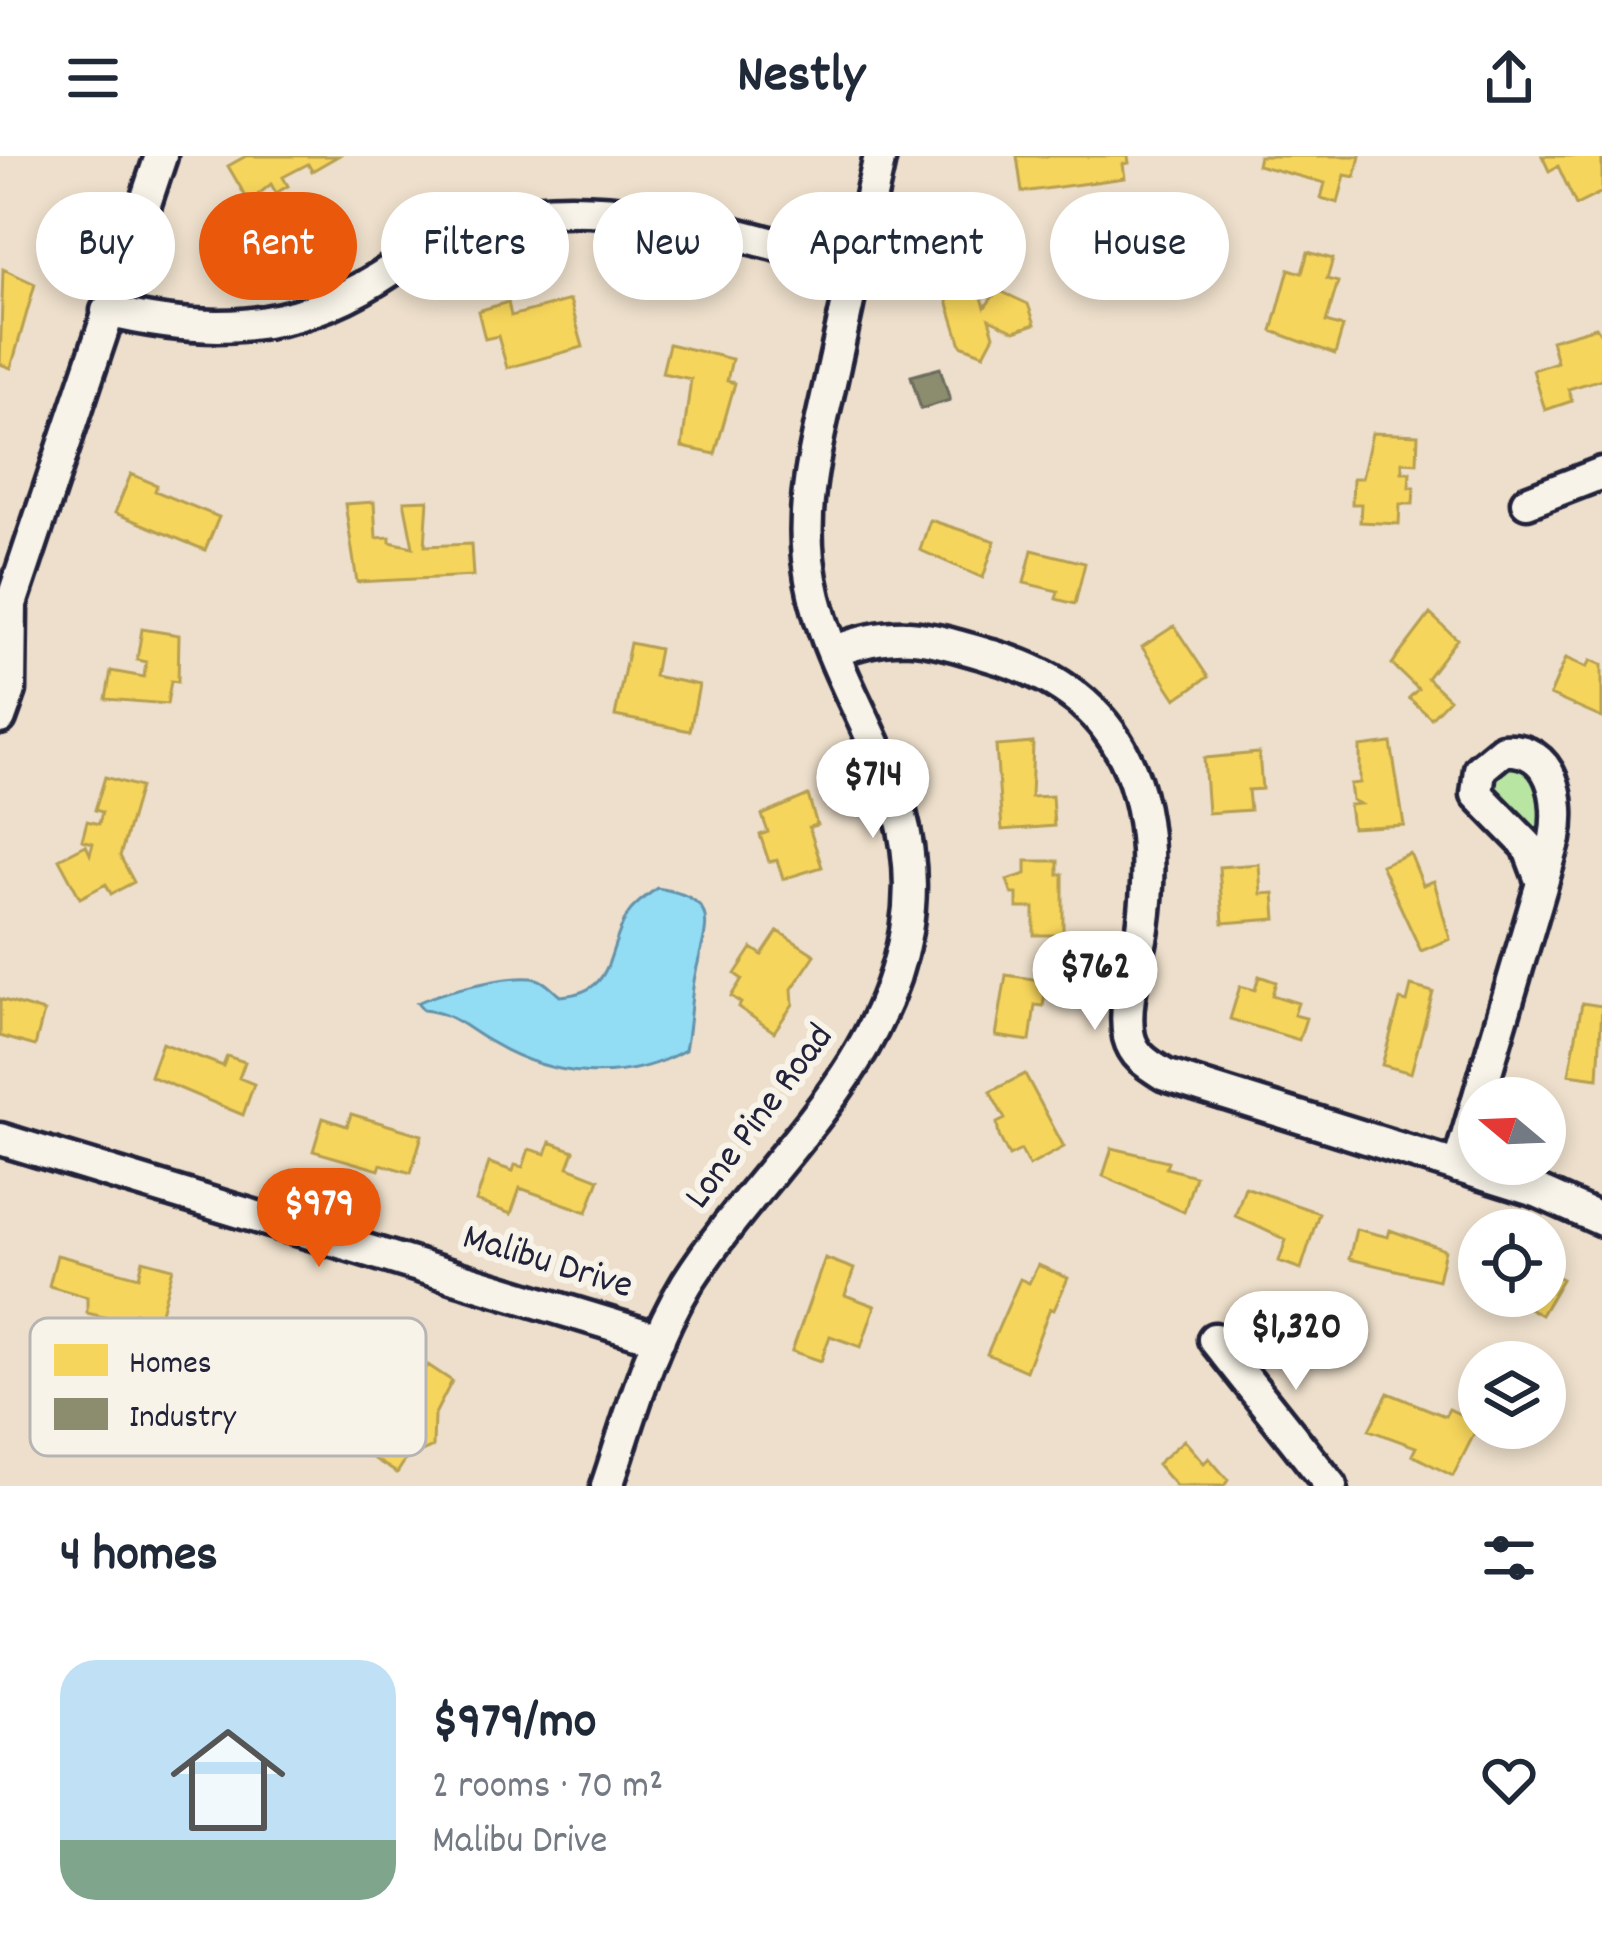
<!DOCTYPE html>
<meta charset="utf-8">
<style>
body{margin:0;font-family:Dekko,sans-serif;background:#f6f6f7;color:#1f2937;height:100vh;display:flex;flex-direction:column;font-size:45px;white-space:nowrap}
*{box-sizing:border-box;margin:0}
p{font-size:39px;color:#747a83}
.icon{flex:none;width:66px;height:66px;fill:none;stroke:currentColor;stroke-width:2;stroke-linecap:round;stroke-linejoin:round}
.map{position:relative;height:1330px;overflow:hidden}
.side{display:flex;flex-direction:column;background:#fff;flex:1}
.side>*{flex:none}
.guide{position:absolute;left:36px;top:36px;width:1530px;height:108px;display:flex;gap:24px}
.needle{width:78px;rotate:289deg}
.buttons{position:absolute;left:1458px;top:921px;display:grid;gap:24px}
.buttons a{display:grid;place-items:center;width:108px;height:108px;border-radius:50%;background:#fff;box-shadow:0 6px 18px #0003;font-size:60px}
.price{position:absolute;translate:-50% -102px;padding:0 27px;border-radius:42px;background:#fff;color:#222;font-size:39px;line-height:78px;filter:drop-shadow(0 3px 6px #0008)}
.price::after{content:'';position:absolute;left:50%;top:72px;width:36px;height:27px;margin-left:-18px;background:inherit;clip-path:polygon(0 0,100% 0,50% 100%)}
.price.on{background:#ea580c;color:#fff}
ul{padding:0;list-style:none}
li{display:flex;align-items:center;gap:36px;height:300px;padding:0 60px}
li span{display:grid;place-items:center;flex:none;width:336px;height:240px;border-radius:36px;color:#555}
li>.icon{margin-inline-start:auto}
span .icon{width:144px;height:144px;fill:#fffc;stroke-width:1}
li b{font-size:51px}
h2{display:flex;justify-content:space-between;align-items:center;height:144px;padding:0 60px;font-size:51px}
.pill{padding:0 42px;border-radius:54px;background:#fff;box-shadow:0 6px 18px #0003;font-size:42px;line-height:108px}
.pill.on{background:#ea580c;color:#fff}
header{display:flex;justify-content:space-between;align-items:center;height:156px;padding:0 60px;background:#fff;font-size:54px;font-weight:700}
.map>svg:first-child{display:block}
.green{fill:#b9e5a3;stroke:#6e846f;stroke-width:3}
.water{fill:#92ddf4;stroke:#6592aa;stroke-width:3}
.homes{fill:#f6d55c;stroke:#b69f52;stroke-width:3}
.industry{fill:#8c8c6e;stroke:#6c6c5f;stroke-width:3}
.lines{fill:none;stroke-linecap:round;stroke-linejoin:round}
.minor-casing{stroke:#22223b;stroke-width:39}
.minor{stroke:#f7f3e8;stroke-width:30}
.labels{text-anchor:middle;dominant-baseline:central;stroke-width:12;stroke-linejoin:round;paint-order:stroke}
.street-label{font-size:39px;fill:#22223b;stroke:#f7f3e8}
.key{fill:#f7f3e8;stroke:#b7b4b4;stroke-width:3}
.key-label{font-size:33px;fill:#22223b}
</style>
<header><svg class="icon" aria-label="menu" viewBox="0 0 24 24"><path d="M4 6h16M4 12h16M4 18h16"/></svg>Nestly<svg class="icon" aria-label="share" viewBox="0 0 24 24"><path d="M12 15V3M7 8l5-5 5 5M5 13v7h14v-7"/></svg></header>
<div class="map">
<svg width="1602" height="1330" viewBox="0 0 1602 1330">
<rect width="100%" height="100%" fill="#eddfcb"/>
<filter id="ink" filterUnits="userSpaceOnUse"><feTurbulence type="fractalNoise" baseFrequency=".00833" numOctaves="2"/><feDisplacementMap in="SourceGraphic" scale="24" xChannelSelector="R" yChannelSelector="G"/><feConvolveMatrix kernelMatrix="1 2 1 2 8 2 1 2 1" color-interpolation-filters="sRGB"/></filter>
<g filter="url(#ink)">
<path class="green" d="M1500,608h21c19,19 31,48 19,74l-48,-43 -2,-19z"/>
<path class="water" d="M657,732c71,11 46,43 37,93 -4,23 -4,46 -9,69 -62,35 -135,28 -196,-9 -26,-15 -36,-28 -66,-31l-6,-7c23,-11 95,-30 120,-24 8,2 16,11 23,17 57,-4 44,-42 68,-82 6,-10 19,-18 29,-26z"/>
<path class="homes" d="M246,0h92l-26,15 -4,-7 -25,13 5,9 -12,7 -5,-9 -22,18 -21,-36z
M1017,0h111l1,7 -6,1 2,14 -103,14z
M1259,0h101l-5,21 -10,-2 -7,28 -17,-5 4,-15 -68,-18z
M1542,0h60v36l-26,13 -18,-39 -9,5z
M1308,96l25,7 -6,20 11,3 -12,40 17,5 -8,27 -63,-23 17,-62 13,4z
M971,108l14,43 13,-17 30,14 7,20 -20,7 -26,-12 5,16 -10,19 -23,-9 -22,-70z
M3,113l32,15 -24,84 -11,-4z
M570,144l13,47 -76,21 -9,-32 -13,3 -7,-28 30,-9 3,14z
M1596,171l6,9v43l-34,10 4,12 -27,9 -12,-40 24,-8 -6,-22z
M669,188l63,15 -5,22 8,2 -20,71 -33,-7 9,-68 -29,-6z
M1372,277l46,2 -1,28 -15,-1v10h8l-1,15h5l-1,17h-13l-1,20 -39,-2 1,-18h-9l1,-26h9z
M131,318l26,11 -2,6 64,26 -14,33 -90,-37z
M428,344l-3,46 46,-2 2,32 -116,6 -12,-78 29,-2 2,36 14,-1v5l23,5 -9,-46z
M930,364l65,21 -12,37 -63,-28z
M1032,394l53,13 -10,41 -19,-5 2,-8 -34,-8z
M1430,458l27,25 -30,39 22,21 -18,19 -22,-20 9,-9 -26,-25z
M1174,470l34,51 -32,22 -34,-52z
M142,473l37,6 -1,47 -7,-1 -4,23 -61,-5 5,-28 33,6 2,-15 -9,-2z
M630,487l29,6 -5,27 45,9 -9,46 -75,-15z
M1566,502l21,9 4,-7 11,5v53l-52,-23z
M1033,587l-2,54 21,-1 2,30 -52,4 -6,-84z
M1391,587l13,82 -52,3 -3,-23 11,-1 -8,-4 -2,-16 10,-1v-36z
M1259,597l3,36 -14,1 2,20 -42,3 -4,-55z
M105,621l35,10 -20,69 14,26 -23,12 -5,-10 -26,14 -21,-39 27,-14 4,9 3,-11 -11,-3 5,-19 12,3 3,-12 -7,-2z
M808,639l9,30 -8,2 13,40 -39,12 -6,-19 -8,2 -9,-27 8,-3 -6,-17z
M1410,697l13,32 11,-4 16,58 -29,12 -40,-86z
M1026,705h32v13h5v61h-29v-27h-17v-14h-5l-5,-14 19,-6z
M1259,708l2,30 13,-1 2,26 -53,4 -4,-56z
M778,775l37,24 -23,34 1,15 -19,28 -36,-25 3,-4 -10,-7 11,-17 -7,-5 17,-26 10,7z
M1006,819l41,6 -4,25 -8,-1 -5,36 -34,-5z
M1259,820l17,6 -4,13 26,8 -4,12 12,3 -7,22 -69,-21 10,-33 15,4z
M1411,830l22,6 -22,81 -29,-8 18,-65 7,2z
M0,843l44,13 -9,34 -35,-10z
M1582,847l20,3 -4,72 -29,-4z
M162,887l61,23 4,-10 18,6 -6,16 15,6 -11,31 -93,-39z
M1025,918l39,73 -35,19 -8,-16 -12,6 -10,-20 -2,-13 8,-4 -15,-27z
M351,958l71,21 -11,38 -30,-9 -2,6 -66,-19 10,-33 24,8z
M550,986l24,9 -6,16 31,12 -12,33 -67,-24 -9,26 -35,-13 13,-38 24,8 2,-6 8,2 6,-18 17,5z
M1112,992l56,13 -2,7 29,8 -11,36 -81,-36z
M1245,1031l74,26 -18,56 -22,-8 7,-21 -51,-24z
M1356,1073l32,8 2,-7 55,20 -7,30 -89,-21z
M57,1099l82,22 4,-17 30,8 -14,52 -24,-7 -2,7 -16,-4 -1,4 -29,-7v-16l-38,-11z
M825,1102l29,11 -9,26 30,11 -14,41 -31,-11 -9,25 -29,-10z
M1038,1109l30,13 -14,32 -4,-2 -24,63 -39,-17 33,-75 9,4z
M1545,1114l17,9 -21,36 -33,-19h37z
M428,1209l24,16 -18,35 -1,31 -27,12 -9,14 -37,-23 27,-43 8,5z
M1388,1237l57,23 4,-7 30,15 -26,52 -41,-21 4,-8 -47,-17z
M1184,1284l20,23 5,-5 19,22 -4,6h-48l-19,-22z"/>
<path class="industry" d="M940,212l10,32 -29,9 -10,-33z"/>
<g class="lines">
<defs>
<path id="minor" d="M107,155c98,24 182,23 270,-32 35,-22 71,-49 112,-60 119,-29 251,17 367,47
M1527,346l75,-29
M833,496c65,-26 94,-15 159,4 135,38 169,142 151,272 -5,33 -21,76 -14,109 5,20 20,28 36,38l374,117 63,28
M0,562l10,-28 1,-86 150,-448
M0,983l659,200
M1458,1011l97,-328c7,-38 -1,-93 -52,-89l-23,19 -3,25 51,52 14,37
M1214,1183l117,147
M607,1330c23,-68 42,-141 80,-203 75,-118 194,-206 219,-352 26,-152 -83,-235 -98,-372 -7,-63 12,-129 25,-189 16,-72 31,-143 47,-214"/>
</defs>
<use href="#minor" class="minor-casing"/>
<use href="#minor" class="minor"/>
</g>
</g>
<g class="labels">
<g class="street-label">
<text transform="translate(761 962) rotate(-53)">Lone Pine Road</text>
<text transform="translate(547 1108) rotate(17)">Malibu Drive</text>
</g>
</g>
<rect x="30" y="1162" width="396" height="138" rx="18" class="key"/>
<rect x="54" y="1188" width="54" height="32" fill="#f6d55c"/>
<rect x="54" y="1242" width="54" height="32" fill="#8c8c6e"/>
<g class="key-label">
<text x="129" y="1216">Homes</text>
<text x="129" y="1270">Industry</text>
</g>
</svg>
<div class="buttons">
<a><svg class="needle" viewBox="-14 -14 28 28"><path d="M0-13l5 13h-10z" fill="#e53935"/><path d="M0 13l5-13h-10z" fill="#747a83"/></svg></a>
<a><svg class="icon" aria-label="locate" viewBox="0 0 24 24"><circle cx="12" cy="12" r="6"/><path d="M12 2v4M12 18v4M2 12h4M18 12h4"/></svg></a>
<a><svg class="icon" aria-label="layers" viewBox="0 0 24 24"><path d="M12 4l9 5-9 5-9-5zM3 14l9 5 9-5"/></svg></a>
</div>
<b class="price" style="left:873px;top:685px">$714</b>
<b class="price" style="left:1095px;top:877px">$762</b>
<b class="price on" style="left:319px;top:1114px">$979</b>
<b class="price" style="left:1296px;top:1237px">$1,320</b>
<div class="guide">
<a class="pill">Buy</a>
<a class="pill on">Rent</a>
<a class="pill">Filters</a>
<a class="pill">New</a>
<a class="pill">Apartment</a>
<a class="pill">House</a>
</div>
</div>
<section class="side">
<h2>4 homes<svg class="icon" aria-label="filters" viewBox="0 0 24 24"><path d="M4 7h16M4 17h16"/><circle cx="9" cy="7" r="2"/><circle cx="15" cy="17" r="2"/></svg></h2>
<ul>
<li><span style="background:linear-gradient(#bfe0f5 75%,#7fa58c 0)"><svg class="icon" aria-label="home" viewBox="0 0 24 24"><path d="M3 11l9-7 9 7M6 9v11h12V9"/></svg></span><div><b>$979/mo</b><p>2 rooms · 70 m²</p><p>Malibu Drive</p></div><svg class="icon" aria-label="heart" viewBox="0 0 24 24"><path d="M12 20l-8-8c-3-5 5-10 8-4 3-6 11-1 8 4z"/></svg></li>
</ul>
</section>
